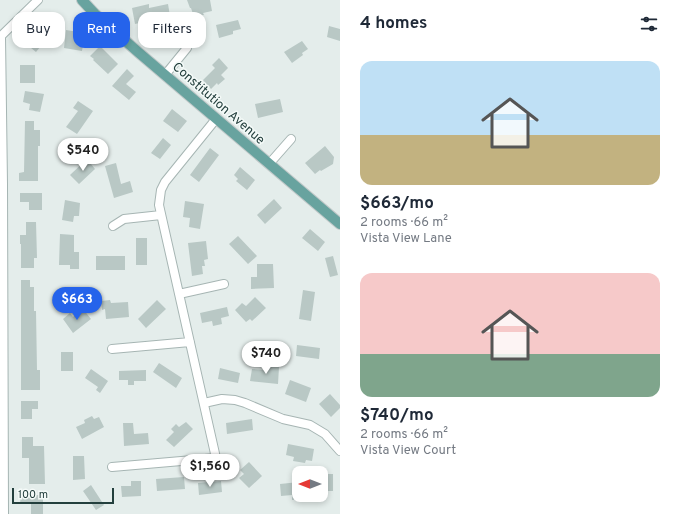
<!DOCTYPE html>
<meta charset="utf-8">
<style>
body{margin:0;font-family:Overpass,sans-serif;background:#f2f2f3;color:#1f2937;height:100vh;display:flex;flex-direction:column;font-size:15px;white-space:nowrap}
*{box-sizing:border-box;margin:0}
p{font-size:13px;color:#747a83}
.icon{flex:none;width:22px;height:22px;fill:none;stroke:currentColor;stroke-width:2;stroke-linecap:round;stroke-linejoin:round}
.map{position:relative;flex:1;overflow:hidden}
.panel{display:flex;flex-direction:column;background:#fff;width:340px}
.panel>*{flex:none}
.top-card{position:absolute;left:12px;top:12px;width:268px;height:36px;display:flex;gap:8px}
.needle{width:26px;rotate:270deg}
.fabs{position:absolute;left:292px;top:466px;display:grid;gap:8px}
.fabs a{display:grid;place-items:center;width:36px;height:36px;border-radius:8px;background:#fff;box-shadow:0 2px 6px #0003;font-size:20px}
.scale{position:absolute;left:12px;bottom:10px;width:102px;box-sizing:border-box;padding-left:4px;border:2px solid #233f3d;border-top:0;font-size:11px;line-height:14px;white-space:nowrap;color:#233f3d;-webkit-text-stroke:3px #f4faf8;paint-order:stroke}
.price{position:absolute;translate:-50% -34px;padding:0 9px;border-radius:14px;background:#fff;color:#222;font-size:13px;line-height:26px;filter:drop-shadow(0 1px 2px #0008)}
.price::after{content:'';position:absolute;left:50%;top:24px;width:12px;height:9px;margin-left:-6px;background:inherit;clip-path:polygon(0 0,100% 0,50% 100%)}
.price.on{background:#2563eb;color:#fff}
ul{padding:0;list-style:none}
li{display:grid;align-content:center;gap:8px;height:212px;padding:0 20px}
li span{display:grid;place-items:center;height:124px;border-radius:12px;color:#555}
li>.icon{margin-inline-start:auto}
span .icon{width:72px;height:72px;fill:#fffc;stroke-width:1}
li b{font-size:17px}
h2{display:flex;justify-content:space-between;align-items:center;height:48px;padding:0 20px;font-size:17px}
.pill{padding:0 14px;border-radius:12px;background:#fff;box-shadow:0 2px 6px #0003;font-size:14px;line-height:36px}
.pill.on{background:#2563eb;color:#fff}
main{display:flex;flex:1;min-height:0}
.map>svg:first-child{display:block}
.building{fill:#b9c8c5}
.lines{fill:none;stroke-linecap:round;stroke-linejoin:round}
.minor-casing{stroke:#a6b5b3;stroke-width:10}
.major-casing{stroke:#c1c9c9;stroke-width:12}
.minor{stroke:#fff;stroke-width:8}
.major{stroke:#68a39f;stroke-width:10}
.labels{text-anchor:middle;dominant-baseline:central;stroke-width:3;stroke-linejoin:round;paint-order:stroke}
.street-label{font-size:13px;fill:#233f3d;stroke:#f4faf8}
</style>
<main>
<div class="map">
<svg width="340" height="514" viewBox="0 0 340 514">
<rect width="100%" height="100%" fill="#e4edeb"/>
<path class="building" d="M187,0h23l2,11 -9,2 1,2 -10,2 -3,-9h-1z
M149,4v4l19,-4 2,12 -35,8 -3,-16z
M238,20l3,9 -8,2v3l-14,4 -3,-13z
M329,26l11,3v12l-13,-4z
M38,27l11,9 -13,16 -11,-9z
M66,30l19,3 -3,18 -18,-3z
M302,41l6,8 -6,4 1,2 -11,8 -8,-11z
M100,46l18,18 -10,10 -15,-14 1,-1 -4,-3z
M219,58l9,10 -7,7 4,4 -7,6 -1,-2 -6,6 -8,-9 12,-12 -3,-3z
M20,65h15v18h-15z
M127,69l7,7 -8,8 10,8 -7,8 -17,-14z
M25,91l19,3 -4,18 -11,-2 1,-6 -7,-2z
M280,99l3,13 -25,6 -3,-14z
M78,101l15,10 -16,23 -11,-7 12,-16 -5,-3z
M172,109l15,12 -9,11 -15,-11z
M25,121h9v9h6v16h-2v35h-19v-8l5,-1z
M163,138l8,7 -11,14 -9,-6z
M325,146l9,11 -1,7 -12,7 -1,-1 -5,4 -10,-11z
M210,148l9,7 -20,27 -9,-7z
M87,159l8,10 -16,15 -9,-9z
M116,163l5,21 9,-3 3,11 -19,6 -9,-32z
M240,167l15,13 -8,10 -11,-9 2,-2 -4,-4z
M20,193h22v17h-13v-8h-9z
M274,199l8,9 -17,16 -8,-9z
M65,200l15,3 -1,13h-5l-1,6 -11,-2z
M185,201l19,3 -4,25 -11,-2 1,-9 -7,-1z
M26,222h10l1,36h-3v10h-13v-24h-1v-9h6z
M310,229l15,13 -7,9 -16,-13z
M60,234l14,1v17h5v17h-9v-4h-11z
M238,236l19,20 -9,8 -19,-20z
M136,238h11v27h-11z
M206,241l2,18 -4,1 1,6h-3l1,8 -11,2 -4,-33z
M96,256h29v14h-29z
M333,256l5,19 -8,2 -5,-19z
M257,264h16l1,24 -23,1v-12h6z
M21,280h9v7h4v24h2l1,59h3v20h-19z
M303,290l12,2 -4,29 -12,-2z
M255,297l11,11 -14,13 -2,-2 -4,3 -11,-12 7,-7 4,3z
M110,300l1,3 17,-1 1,15 -23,2 -1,-10 -3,1 -1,-9z
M157,300l9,9 -20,19 -8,-9z
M227,307l2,9 -8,2 1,6 -9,2 -1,-5 -10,2 -2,-10z
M83,309l8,10 -18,14 -10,-14 7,-6 3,4z
M297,345l23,3 -1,11 -23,-3z
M61,352h12v19h-12z
M159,363l23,15 -6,10 -23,-16z
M266,366l13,1 -1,17 -28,-3 2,-12 14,1z
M220,368l20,5 -2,10 -20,-4z
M91,369l17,12 -8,12 -4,-3 2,-3 -13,-9z
M146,370v11h-12v4h-6v-5h-9v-9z
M290,380l21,8 -5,14 -21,-8z
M330,394l10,11v3l-9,9 -12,-13z
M21,401h17v8h-6v10h-11z
M92,416l2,3 5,-2 5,10 -22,12 -6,-12 9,-4 -1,-3z
M252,419l1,11 -26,4 -1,-11z
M186,422l7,7 -19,18 -8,-7 8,-8 -3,-3 5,-5 3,3z
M123,423h10l1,11 14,-1 1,11 -25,2z
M22,437h11v9h11l1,38h-16v-26h-7z
M288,444l26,5 -2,12 -6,-1 -1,3 -12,-2 1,-4 -8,-2z
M73,456h11l1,23 -12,1z
M249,462l13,14 -13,12 -10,-10 5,-4 -4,-4z
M326,474h7v17h-12v-13l5,1z
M184,477l1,12 -28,2 -1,-12z
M131,481h10v15l-19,1 -1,-11h10z
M221,481l1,11 -23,3 -1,-12z
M299,482v17l-7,1v-5l-11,1 -1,-12z
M91,485l13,20 -8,5 -13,-19z
M21,495h22v19h-12v-11h-11z"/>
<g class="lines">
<defs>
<path id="minor" d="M0,37l38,-37
M1,37l2,147 1,330
M165,75l22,-27
M269,164l22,-25
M113,226l11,-7 37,-4
M179,294l45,-10
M112,349l78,-7
M204,403l18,-4 13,1 10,3 38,16 27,6 15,9 15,17
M112,467l104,-9 -57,-253 2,-15 4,-8 51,-63"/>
<path id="major" d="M82,0l13,14 43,38 202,172"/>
</defs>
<use href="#minor" class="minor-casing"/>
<use href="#major" class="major-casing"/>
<use href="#minor" class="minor"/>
<use href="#major" class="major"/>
</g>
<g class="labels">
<g class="street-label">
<text transform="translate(218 104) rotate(41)">Constitution Avenue</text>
</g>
</g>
</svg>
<div class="fabs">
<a><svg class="needle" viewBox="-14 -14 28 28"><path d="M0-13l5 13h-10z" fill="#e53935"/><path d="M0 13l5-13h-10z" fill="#747a83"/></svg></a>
</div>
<div class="scale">100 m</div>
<b class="price" style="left:83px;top:172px">$540</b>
<b class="price on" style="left:77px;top:321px">$663</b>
<b class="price" style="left:266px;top:375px">$740</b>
<b class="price" style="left:210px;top:488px">$1,560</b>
<div class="top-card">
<a class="pill">Buy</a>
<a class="pill on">Rent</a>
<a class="pill">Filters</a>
</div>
</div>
<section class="panel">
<h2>4 homes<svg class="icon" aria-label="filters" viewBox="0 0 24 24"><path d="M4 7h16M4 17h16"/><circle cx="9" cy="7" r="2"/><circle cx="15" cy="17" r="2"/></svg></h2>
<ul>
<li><span style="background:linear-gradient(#bfe0f5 60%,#c2b280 0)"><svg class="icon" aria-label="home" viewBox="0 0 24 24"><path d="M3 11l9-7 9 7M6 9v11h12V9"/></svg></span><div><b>$663/mo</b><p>2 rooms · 66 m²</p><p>Vista View Lane</p></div></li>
<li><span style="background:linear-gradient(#f6c9c9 65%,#7fa58c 0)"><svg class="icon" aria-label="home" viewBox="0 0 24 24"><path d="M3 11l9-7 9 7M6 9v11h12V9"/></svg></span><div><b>$740/mo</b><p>2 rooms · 66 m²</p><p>Vista View Court</p></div></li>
</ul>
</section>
</main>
